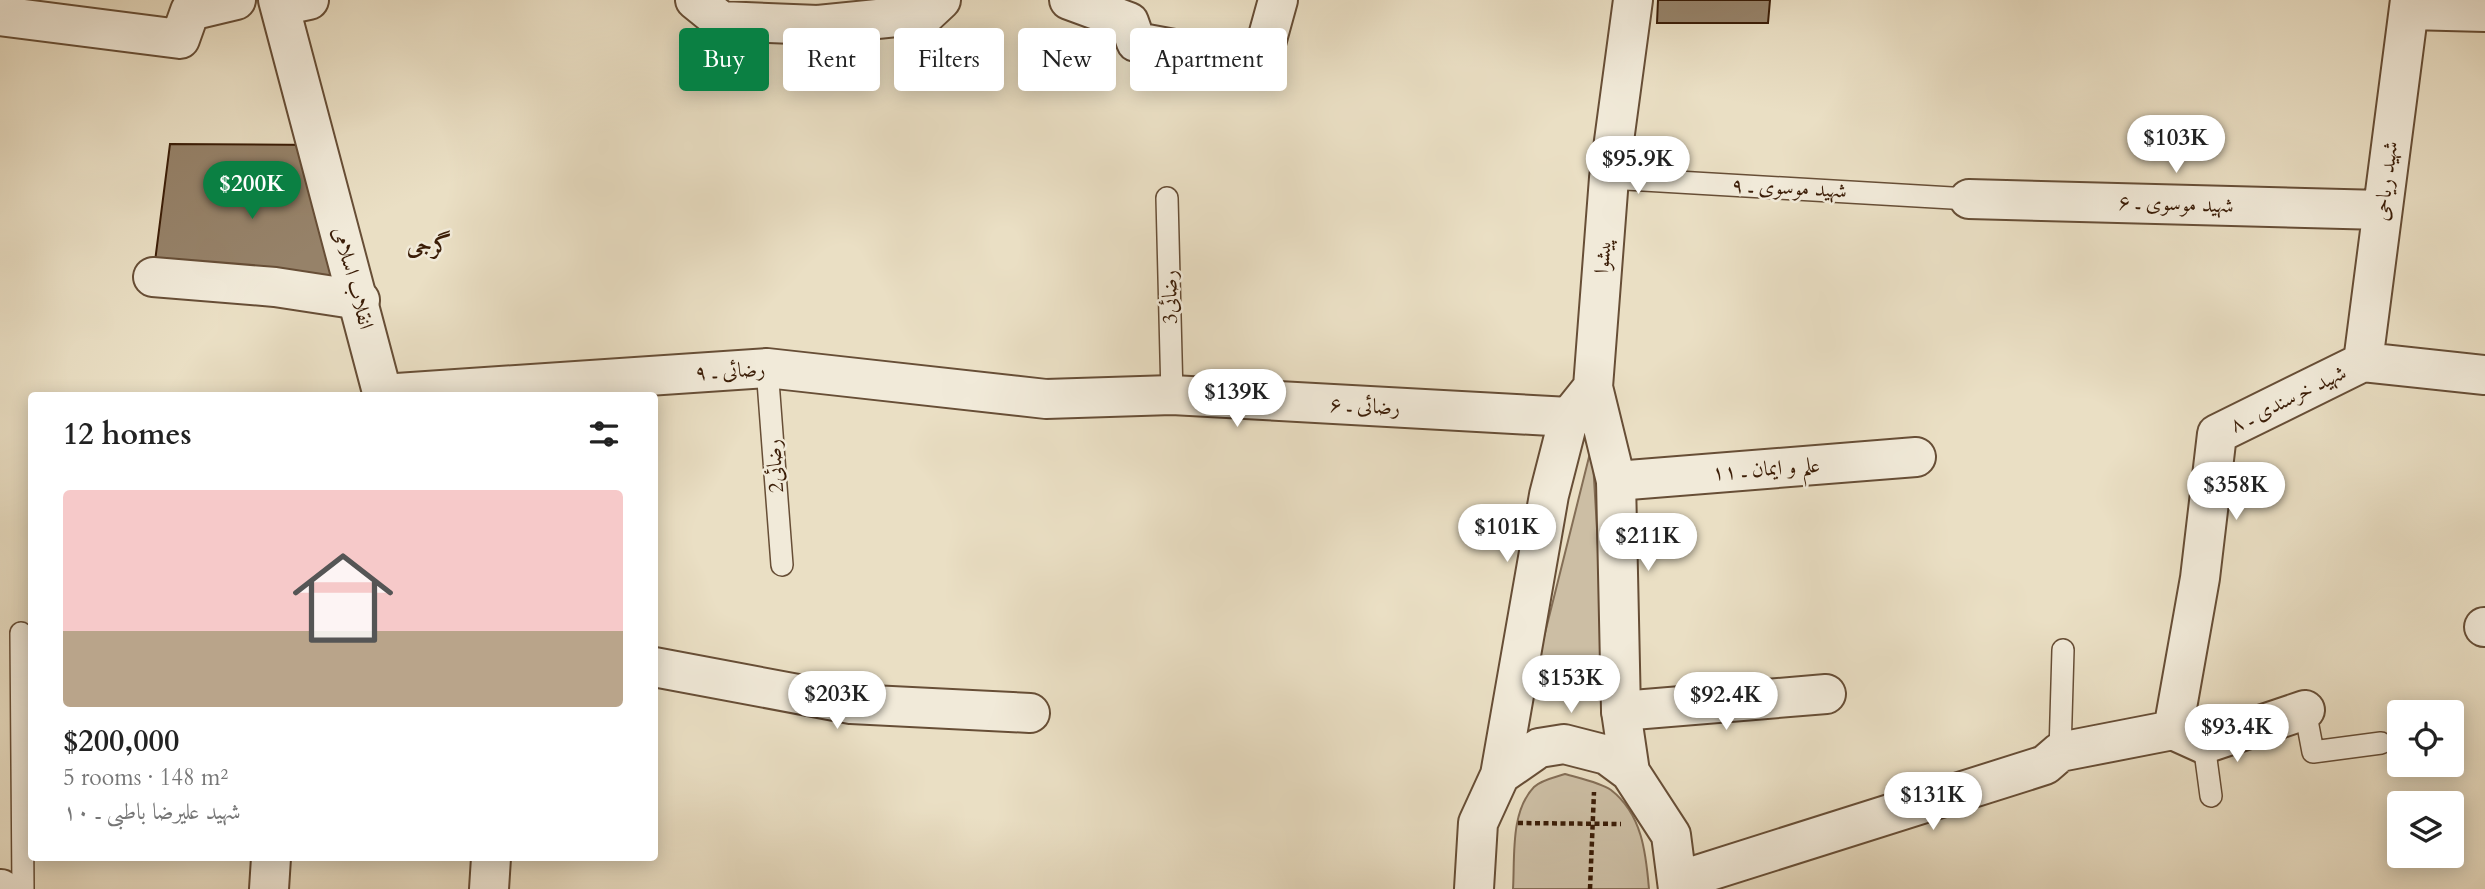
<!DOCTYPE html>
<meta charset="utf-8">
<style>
body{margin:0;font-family:Cardo,Amiri,serif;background:#f2f2f2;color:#222;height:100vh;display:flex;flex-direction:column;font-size:26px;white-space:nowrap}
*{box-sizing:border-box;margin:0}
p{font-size:23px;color:#767676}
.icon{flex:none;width:38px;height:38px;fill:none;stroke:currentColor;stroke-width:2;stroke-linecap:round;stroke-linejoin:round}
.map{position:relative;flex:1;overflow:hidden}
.details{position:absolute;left:28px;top:392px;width:630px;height:469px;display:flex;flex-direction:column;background:#fff;border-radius:7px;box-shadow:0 4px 18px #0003}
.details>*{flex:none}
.top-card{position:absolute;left:679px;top:28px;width:665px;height:63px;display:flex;gap:14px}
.fabs{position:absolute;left:2387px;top:700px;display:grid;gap:14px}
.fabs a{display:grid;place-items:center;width:77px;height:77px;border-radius:7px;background:#fff;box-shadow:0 4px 18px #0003;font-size:35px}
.price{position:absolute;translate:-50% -60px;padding:0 16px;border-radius:24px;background:#fff;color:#222;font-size:23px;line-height:46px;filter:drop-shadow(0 2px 4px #0008)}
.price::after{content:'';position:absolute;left:50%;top:42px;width:21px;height:16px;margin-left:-10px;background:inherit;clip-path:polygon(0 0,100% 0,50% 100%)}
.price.active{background:#0b8043;color:#fff}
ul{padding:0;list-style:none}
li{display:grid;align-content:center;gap:14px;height:371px;padding:0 35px}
li span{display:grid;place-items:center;height:217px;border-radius:7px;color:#555}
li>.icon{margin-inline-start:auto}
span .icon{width:126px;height:126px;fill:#fffc;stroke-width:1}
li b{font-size:30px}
h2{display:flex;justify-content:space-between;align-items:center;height:84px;padding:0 35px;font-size:30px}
.chip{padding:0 24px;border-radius:7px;background:#fff;box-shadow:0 4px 18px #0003;font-size:24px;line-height:63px}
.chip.active{background:#0b8043;color:#fff}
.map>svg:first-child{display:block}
.green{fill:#ccbea4;stroke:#846e56;stroke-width:2}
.building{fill:#968269;stroke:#3b1d07;stroke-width:2}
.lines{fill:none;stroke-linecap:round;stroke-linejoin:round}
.service-casing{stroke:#674e36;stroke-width:24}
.minor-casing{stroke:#674e36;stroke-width:42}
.tertiary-casing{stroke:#674e36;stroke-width:42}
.path{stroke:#3b1d07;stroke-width:4.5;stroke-dasharray:5 3.5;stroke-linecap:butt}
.service{stroke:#f1ead9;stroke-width:21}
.minor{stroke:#f1ead9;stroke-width:38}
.tertiary{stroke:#f1ead9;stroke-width:38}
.labels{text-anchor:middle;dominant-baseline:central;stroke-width:5;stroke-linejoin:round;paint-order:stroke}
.street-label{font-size:21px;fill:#3b1d07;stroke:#f1ead9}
.neighbourhood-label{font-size:23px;font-weight:bold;fill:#3b1d07;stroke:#f1ead9}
</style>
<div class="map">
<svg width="2485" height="889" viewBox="0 0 2485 889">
<rect width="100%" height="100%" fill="#eadfc4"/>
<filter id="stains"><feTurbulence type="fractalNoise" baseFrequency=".00286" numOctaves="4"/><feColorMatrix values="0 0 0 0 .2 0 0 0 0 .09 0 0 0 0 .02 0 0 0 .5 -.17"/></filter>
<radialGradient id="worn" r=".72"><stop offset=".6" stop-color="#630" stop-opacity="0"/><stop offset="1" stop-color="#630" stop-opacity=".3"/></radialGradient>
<path class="green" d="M1592,445l14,235 -25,14 -26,-2 -19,-23z
M1565,774c13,4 34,8 46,16 31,24 35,63 38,99h-136c2,-32 -3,-77 21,-102 7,-7 22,-10 31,-13z"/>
<path class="building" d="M1658,0h112l-2,23h-111z
M170,144l148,1 42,155 -207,-23z"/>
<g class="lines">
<defs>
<path id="service" d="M1609,178l360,21
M1167,198l5,197
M767,368l15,197
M21,633l2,256
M2305,710l8,42 68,-9
M2204,744l7,52
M2060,752l3,-102"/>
<path id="minor" d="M695,0l26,21 97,4 108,-11 15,-14
M1069,0l60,22 7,20 124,23 18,-65
M281,6l28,-6
M2409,10l76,2
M0,16l180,23 10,-28 46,-11
M1969,199l413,11
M153,277l122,10 85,13
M2363,362l47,-362
M2363,362l122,13
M382,394l385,-26 279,31 126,-4 397,22
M1616,481l300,-24
M2484,627h1
M654,667l197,37 179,9
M1621,711l205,-17
M2173,730l27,-152 17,-144 146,-72
M2173,730l31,14 101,-34
M1678,881l367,-116 15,-13 113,-22
M269,889l2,-31"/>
<path id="tertiary" d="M278,0l105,396
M1630,772l-9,-61 -5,-230 -23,-94 16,-209 24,-178
M1500,775l49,-280 20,-78 24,-30
M0,889h1
M489,889l2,-31
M1474,889l4,-66 22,-48 39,-27 25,-4 43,11 23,17 41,63 7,54"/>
</defs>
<use href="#service" class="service-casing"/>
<use href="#minor" class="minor-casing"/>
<use href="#tertiary" class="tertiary-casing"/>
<path class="path" d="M1518,823l103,1
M1590,889l4,-97"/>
<use href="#service" class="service"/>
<use href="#minor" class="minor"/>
<use href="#tertiary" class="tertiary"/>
</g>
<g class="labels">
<g class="street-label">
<text transform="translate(2386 181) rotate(-83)">شهید ریاحی</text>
<text transform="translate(1789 188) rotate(3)">شهید موسوی ـ ۹</text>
<text transform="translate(2176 204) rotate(2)">شهید موسوی ـ ۶</text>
<text transform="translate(1603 256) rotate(-86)">پیشوا</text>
<text transform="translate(353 278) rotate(75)">انقلاب اسلامی</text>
<text transform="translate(1170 297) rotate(-91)">رضائی3</text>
<text transform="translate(730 371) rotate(-3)">رضائی ـ ۹</text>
<text transform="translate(2288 399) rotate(-26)">شهید خرسندی ـ ۸</text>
<text transform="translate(1365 406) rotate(3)">رضائی ـ ۶</text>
<text transform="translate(775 466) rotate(-94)">رضائی2</text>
<text transform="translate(1766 469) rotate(-4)">علم و ایمان ـ ۱۱</text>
</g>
<g class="neighbourhood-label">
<text x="429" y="245">گرجی</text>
</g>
</g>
<rect width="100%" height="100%" filter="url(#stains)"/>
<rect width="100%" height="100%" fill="url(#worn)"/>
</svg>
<div class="fabs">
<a><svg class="icon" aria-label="locate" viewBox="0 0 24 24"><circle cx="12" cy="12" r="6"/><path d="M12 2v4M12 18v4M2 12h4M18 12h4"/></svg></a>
<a><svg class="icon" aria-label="layers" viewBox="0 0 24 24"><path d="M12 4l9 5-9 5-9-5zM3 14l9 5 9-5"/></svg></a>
</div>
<b class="price" style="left:2176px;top:175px">$103K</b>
<b class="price" style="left:1638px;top:196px">$95.9K</b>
<b class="price active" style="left:252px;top:221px">$200K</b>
<b class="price" style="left:1237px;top:429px">$139K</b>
<b class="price" style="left:2236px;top:522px">$358K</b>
<b class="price" style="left:1507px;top:564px">$101K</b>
<b class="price" style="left:1648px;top:573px">$211K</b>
<b class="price" style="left:1571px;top:715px">$153K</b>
<b class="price" style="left:837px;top:731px">$203K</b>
<b class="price" style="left:1726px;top:732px">$92.4K</b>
<b class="price" style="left:2237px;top:764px">$93.4K</b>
<b class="price" style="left:1933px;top:832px">$131K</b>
<div class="top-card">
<a class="chip active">Buy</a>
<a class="chip">Rent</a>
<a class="chip">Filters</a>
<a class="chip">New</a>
<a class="chip">Apartment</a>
</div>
<section class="details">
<h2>12 homes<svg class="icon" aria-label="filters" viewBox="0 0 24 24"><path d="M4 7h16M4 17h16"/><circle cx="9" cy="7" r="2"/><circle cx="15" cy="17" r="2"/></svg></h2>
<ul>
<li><span style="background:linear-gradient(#f6c9c9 65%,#b9a48a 0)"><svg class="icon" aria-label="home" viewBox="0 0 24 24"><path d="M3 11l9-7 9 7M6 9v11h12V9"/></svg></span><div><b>$200,000</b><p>5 rooms · 148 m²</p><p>شهید علیرضا باطبی ـ ۱۰</p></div></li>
</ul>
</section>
</div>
